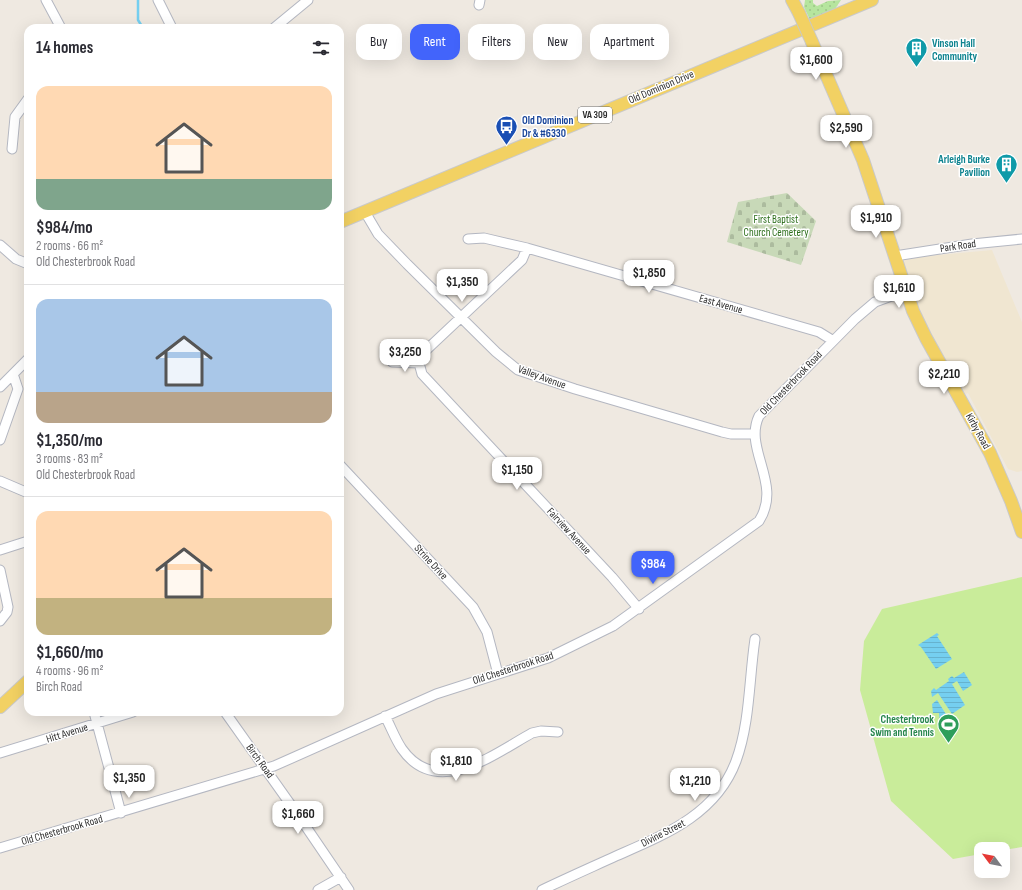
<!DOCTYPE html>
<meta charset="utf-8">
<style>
body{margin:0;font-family:"Sofia Sans Condensed",sans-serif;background:#f7f7f7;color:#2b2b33;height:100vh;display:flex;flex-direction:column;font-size:15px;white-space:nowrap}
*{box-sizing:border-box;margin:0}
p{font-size:13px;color:#7c7c81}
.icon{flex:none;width:22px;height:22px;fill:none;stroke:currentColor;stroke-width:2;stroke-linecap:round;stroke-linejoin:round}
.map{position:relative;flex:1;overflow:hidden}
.drawer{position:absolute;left:24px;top:24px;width:320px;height:692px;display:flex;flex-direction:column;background:#fff;border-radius:12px;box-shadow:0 4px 16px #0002}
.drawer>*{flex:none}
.guide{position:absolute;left:356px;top:24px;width:380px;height:36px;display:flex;gap:8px}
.needle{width:26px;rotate:302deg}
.tools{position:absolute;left:974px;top:842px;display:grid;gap:8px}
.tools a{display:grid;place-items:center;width:36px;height:36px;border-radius:8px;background:#fff;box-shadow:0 4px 16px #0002;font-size:20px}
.price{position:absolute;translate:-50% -34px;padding:0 9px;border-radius:8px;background:#fff;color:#222;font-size:13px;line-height:26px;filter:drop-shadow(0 1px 2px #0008)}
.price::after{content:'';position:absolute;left:50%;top:24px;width:12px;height:9px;margin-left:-6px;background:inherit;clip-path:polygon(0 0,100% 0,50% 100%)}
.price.current{background:#4264fb;color:#fff}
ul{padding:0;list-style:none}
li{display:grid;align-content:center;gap:8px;height:212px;padding:0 12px}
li+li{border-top:1px solid #e1e1e2}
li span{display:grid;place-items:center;height:124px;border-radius:12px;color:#555}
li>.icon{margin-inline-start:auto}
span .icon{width:72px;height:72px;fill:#fffc;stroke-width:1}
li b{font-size:17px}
h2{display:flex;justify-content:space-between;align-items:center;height:48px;padding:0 12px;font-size:17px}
.chip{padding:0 14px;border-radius:12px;background:#fff;box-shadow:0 4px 16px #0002;font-size:14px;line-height:36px}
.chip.current{background:#4264fb;color:#fff}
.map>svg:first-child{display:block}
.education{fill:#f0e6d1}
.grass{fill:url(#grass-dots)}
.cemetery{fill:url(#cemetery-stones)}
.pitch{fill:#c9ec9a}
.water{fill:url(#water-rules)}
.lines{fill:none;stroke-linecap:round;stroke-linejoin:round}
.stream{stroke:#75cff0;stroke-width:2.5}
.minor-casing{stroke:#b4b7c1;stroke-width:11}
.major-casing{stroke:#c9c9c9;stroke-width:14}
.minor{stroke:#fff;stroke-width:9}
.major{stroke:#f2d163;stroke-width:12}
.major-bridge-casing{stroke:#c9c9c9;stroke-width:14;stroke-linecap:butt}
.major-bridge{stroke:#f2d163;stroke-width:12}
.labels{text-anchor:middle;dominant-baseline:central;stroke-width:3;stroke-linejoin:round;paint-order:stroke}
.shield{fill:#fff;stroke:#6d6d6d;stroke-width:1}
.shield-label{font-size:10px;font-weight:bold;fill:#2e2e2e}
.culture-label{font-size:11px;font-weight:bold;fill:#0d838f;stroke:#fff;text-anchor:start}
.street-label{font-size:11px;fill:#2e2e2e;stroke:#fff}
.transit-label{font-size:11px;font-weight:bold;fill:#164399;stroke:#fff;text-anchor:start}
.park-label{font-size:11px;fill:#2c6e1b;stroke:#fff}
.leisure-label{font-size:11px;font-weight:bold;fill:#27864d;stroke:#fff;text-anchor:end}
</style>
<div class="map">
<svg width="1022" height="890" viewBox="0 0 1022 890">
<defs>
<pattern id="grass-dots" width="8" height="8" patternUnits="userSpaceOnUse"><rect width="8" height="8" fill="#b6e59e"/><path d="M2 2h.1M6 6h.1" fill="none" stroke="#9dc588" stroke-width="1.8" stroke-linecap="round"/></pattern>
<pattern id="cemetery-stones" width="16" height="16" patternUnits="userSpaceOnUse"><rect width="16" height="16" fill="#c8d9b8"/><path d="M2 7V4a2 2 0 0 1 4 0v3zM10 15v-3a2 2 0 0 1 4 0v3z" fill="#acbb9e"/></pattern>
<pattern id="water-rules" width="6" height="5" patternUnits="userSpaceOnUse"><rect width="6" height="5" fill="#75cff0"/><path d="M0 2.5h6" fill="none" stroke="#66b2ce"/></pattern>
</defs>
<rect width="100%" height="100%" fill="#efe9e1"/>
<path class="education" d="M992,250l30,72v149l-5,1 -9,-3 -40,-76 -7,3 -45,-81 -15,-47 5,-10z"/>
<path class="grass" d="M805,0h8v3l4,3 11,-5 13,-1 -6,9 -25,11 -6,-13z"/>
<path class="cemetery" d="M787,193l29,28 -15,44 -74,-23 11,-40z"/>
<path class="pitch" d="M1022,577v270l-19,3 -22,-1v5l-28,5 -62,-58 -31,-111 4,-49 18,-32z"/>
<path class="water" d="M937,633l2,2 -2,1 15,23 -16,10 -15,-22 -3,-2z
M964,672l8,13 -9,6 -6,-10 -5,3 13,21 -13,9 -14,-21 -6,4 -1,-6 3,-3 2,2 13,-9 -1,-2 4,-3 2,2z
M937,700l12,19 -9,4 -1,-10h-6l-1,-9z"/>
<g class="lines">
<path class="stream" d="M138,0v20l5,8"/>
<defs>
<path id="minor" d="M46,0l15,28
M158,0l14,28
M479,5l1,-5
M274,28l34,-28
M12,149l3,-32 13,-18
M365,212l13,22 29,30 89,88 22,18 57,19 147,43 9,2h24
M468,239l16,-1 43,10 292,84 13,8
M0,245l16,14 12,5
M527,248l-5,12 -100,94 -3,9 3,11 190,203 27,32
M895,256l77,-12 50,-5
M392,362l27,1
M0,387l28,-28
M0,440l18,-51 -5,-15
M340,465l133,142 14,25 11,42
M0,481l28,12
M0,550l28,-9
M0,570l8,37 -1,5 -7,9
M94,712l27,101
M225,712l73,103 51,75
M385,716c6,11 10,23 17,33 35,50 92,5 130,-16l9,-2 17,1
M0,753l133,-41
M0,848l274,-82 162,-72 112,-36 65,-32 146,-105c24,-37 -16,-72 0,-105l96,-97 20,-17 30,-11
M318,890l23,-13
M542,890c25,-12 50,-23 74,-34 48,-21 100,-41 120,-95 14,-38 13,-82 19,-122"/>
<path id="major" d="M792,0l7,13
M812,42l51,118 50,151 13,27 64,115 21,48 11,31
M340,222l532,-222
M0,707l28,-26"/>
</defs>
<use href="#minor" class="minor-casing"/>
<use href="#major" class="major-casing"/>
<use href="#minor" class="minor"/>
<use href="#major" class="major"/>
<defs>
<path id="major-bridge" d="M799,13l13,29"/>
</defs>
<use href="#major-bridge" class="major-bridge-casing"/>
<use href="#major-bridge" class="major-bridge"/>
</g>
<defs>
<symbol id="building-pin" viewBox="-11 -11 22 30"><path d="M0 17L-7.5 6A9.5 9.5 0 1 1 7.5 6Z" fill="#0f9aa8" stroke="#fff"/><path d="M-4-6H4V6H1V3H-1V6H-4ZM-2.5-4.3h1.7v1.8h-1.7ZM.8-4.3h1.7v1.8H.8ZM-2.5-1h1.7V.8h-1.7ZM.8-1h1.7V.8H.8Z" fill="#fff"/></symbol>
<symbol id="bus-pin" viewBox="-11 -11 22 30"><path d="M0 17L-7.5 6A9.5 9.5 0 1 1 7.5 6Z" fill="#1a4fb4" stroke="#fff"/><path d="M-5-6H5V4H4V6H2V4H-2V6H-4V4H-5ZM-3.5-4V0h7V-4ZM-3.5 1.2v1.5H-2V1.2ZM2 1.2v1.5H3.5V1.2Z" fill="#fff"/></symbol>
<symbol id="stadium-pin" viewBox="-11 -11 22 30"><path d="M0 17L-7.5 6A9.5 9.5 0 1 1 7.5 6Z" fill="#2e9e5b" stroke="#fff"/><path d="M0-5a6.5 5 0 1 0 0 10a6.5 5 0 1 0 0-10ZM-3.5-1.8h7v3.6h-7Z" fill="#fff"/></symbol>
</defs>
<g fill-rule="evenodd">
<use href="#building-pin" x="904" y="36" width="25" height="34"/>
<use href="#bus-pin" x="494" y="114" width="25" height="34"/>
<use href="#building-pin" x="994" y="152" width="25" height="34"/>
<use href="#stadium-pin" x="936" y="712" width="25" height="34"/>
</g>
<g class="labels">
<rect class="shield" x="578" y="107" width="34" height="16" rx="3"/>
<g class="shield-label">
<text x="595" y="115">VA 309</text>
</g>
<g class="culture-label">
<text x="932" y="43">Vinson Hall<tspan x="932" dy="13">Community</tspan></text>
<text x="990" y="159" text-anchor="end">Arleigh Burke<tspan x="990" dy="13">Pavilion</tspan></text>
</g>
<g class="street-label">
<text transform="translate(661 87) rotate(-23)">Old Dominion Drive</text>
<text transform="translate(958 246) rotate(-8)">Park Road</text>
<text transform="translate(721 304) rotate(16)">East Avenue</text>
<text transform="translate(542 377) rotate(20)">Valley Avenue</text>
<text transform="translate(791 383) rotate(-46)">Old Chesterbrook Road</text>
<text transform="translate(978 431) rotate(61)">Kirby Road</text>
<text transform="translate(569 531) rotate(47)">Fairview Avenue</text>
<text transform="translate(431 562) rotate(47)">Strine Drive</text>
<text transform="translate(513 668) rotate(-18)">Old Chesterbrook Road</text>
<text transform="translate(67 733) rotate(-17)">Hitt Avenue</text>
<text transform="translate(260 761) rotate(54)">Birch Road</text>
<text transform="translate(62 830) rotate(-16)">Old Chesterbrook Road</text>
<text transform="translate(663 833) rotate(-27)">Divine Street</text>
</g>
<g class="transit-label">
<text x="522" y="120">Old Dominion<tspan x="522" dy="13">Dr &amp; #6330</tspan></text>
</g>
<g class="park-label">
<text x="776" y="219">First Baptist<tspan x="776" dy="13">Church Cemetery</tspan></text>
</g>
<g class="leisure-label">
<text x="934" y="719">Chesterbrook<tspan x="934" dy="13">Swim and Tennis</tspan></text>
</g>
</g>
</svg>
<div class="tools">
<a><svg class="needle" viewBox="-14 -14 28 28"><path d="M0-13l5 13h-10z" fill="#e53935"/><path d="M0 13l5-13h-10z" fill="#7c7c81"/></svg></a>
</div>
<b class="price" style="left:816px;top:81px">$1,600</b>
<b class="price" style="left:846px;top:149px">$2,590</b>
<b class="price" style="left:876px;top:239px">$1,910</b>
<b class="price" style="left:649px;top:294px">$1,850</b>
<b class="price" style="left:462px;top:303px">$1,350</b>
<b class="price" style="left:899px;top:309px">$1,610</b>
<b class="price" style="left:405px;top:373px">$3,250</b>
<b class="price" style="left:944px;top:395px">$2,210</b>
<b class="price" style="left:517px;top:491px">$1,150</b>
<b class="price current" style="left:653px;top:585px">$984</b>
<b class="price" style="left:456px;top:782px">$1,810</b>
<b class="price" style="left:129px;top:799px">$1,350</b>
<b class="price" style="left:695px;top:802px">$1,210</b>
<b class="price" style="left:298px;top:835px">$1,660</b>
<div class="guide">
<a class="chip">Buy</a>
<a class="chip current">Rent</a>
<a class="chip">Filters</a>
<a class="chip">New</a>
<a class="chip">Apartment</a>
</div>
<section class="drawer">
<h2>14 homes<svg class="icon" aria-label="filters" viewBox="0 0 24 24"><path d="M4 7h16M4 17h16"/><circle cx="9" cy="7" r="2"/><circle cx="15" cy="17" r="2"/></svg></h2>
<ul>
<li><span style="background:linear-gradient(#ffd9b3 75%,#7fa58c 0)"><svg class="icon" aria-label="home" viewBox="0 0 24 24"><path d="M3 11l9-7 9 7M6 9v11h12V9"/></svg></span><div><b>$984/mo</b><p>2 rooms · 66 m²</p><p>Old Chesterbrook Road</p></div></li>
<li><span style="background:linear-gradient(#a9c7e8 75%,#b9a48a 0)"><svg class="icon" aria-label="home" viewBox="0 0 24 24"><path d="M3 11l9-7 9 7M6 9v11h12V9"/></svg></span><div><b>$1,350/mo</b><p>3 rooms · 83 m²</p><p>Old Chesterbrook Road</p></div></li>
<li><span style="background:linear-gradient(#ffd9b3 70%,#c2b280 0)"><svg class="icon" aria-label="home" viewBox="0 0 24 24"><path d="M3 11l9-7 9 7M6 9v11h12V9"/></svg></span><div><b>$1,660/mo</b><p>4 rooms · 96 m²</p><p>Birch Road</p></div></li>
</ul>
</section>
</div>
